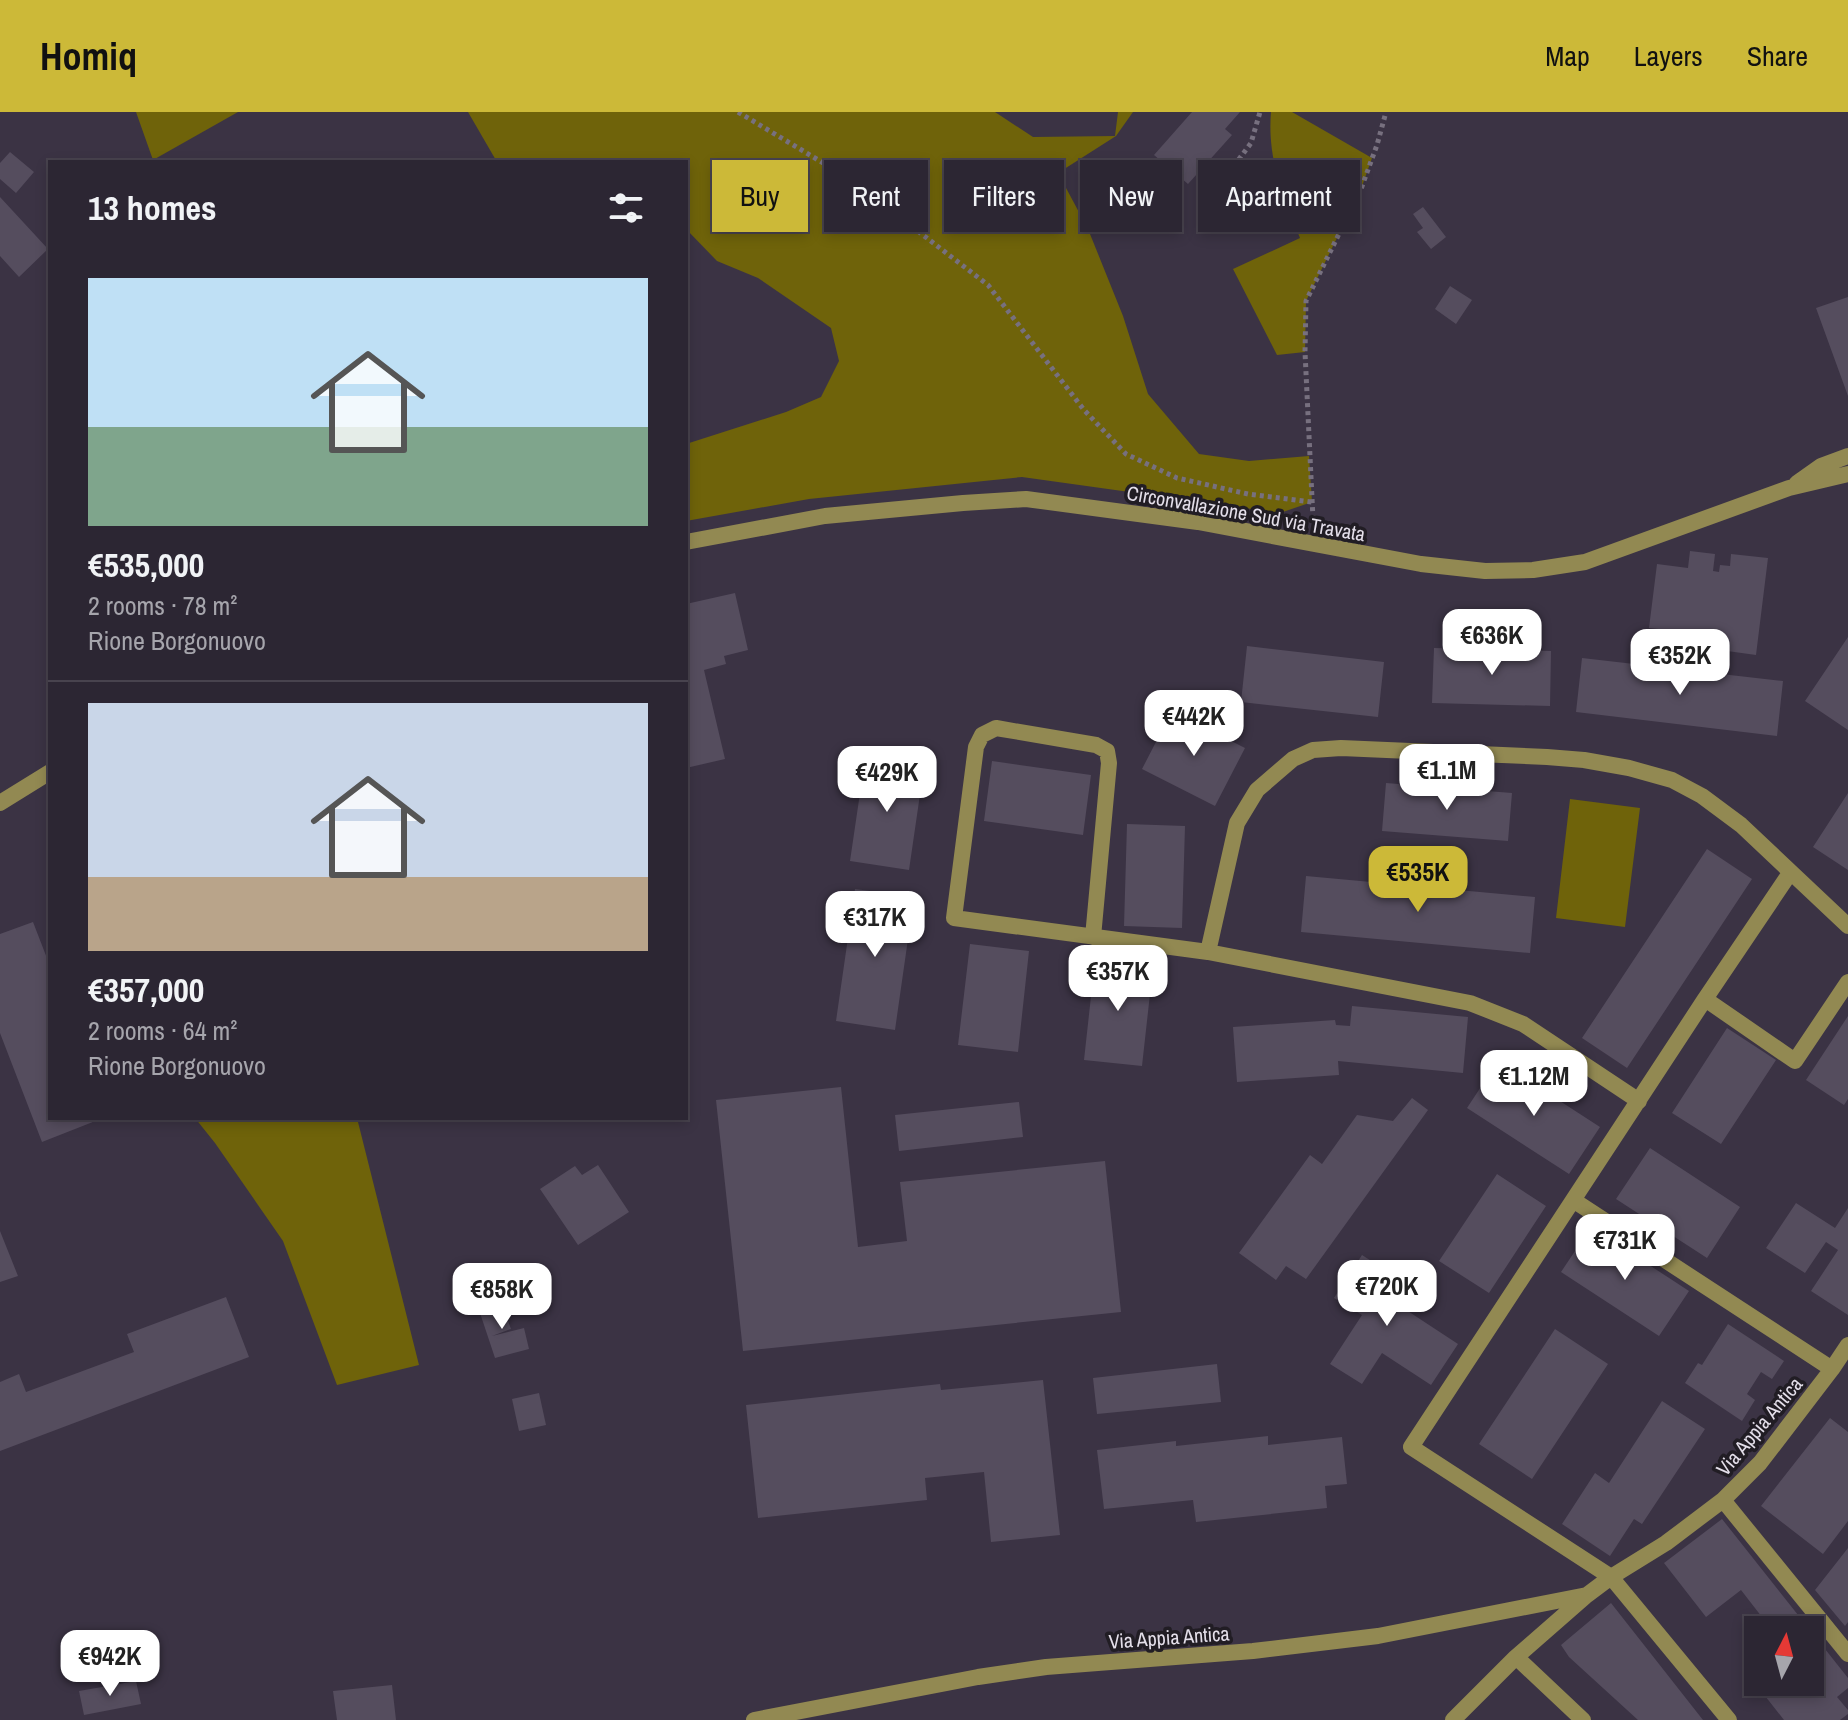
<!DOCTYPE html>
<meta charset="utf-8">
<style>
body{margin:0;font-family:"Archivo Narrow",sans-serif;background:#38323f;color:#f1f3f6;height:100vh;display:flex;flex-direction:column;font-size:30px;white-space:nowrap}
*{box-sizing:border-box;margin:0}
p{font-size:26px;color:#a6a5ac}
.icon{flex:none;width:44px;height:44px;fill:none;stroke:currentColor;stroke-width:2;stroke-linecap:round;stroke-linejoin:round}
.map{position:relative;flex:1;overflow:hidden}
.drawer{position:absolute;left:48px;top:48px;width:640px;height:960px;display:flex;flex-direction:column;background:#2c2633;border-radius:0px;box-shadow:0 4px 12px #0003,0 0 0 2px #48434e}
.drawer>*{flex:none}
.banner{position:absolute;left:712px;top:48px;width:760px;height:72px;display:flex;gap:16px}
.needle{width:52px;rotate:6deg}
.buttons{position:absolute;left:1744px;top:1504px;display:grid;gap:16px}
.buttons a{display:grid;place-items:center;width:80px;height:80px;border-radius:0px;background:#2c2633;box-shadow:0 4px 12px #0003,0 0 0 2px #48434e;font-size:40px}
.price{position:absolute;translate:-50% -68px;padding:0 18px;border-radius:16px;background:#fff;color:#222;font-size:26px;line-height:52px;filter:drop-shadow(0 2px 4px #0008)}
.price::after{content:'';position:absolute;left:50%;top:48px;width:24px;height:18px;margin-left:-12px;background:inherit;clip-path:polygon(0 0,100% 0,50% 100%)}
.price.current{background:#ccb938;color:#111}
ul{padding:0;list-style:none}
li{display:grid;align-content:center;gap:16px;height:424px;padding:0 40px}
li+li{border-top:2px solid #48434e}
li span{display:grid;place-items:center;height:248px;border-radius:0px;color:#555}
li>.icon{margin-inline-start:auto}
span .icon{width:144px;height:144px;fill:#fffc;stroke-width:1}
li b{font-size:34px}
h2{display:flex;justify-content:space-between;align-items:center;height:96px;padding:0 40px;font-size:34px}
.tag{padding:0 28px;border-radius:0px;background:#2c2633;box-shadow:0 4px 12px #0003,0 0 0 2px #48434e;font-size:28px;line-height:72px}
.tag.current{background:#ccb938;color:#111}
header{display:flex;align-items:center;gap:48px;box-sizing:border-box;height:112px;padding:0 40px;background:#ccb938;color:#111}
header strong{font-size:38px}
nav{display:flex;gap:44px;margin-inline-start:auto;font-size:28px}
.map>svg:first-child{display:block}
.green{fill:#6f630a}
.building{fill:#554d5e}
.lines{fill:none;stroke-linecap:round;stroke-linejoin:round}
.path{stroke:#77707f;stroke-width:5;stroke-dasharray:4 4;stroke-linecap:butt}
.minor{stroke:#928952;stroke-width:16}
.tertiary{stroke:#928952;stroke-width:16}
.labels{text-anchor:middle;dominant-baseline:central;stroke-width:7;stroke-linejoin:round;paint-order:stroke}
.street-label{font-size:20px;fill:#e4dfea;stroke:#211d24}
</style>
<header>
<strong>Homiq</strong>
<nav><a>Map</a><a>Layers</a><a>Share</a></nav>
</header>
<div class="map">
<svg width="1848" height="1608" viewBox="0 0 1848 1608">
<rect width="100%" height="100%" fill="#3b3344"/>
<path class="green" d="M136,0h102l-85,48z
M468,0h527l38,25 82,-1 3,-24h15l-17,24 -58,37 30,56 35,87 25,78 51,60 50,7 60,-5 3,46 -32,11 -258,-36 -213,22 -123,22v-77l100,-32 35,-15 18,-36 -8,-33 -73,-50 -41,-17 -31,-32v-67h-189z
M1271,0h21l80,46 -11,31 -55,112 -1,51 -28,3 -44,-86 67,-31c-17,-43 -33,-79 -29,-126z
M1570,687l70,9 -15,119 -69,-9z
M195,1006h162l62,247 -82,20 -54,-144 -68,-98z"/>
<path class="building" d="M1192,0h48l-15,17 7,6 -44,49 -34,-29z
M10,40l24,20 -18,21 -16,-14v-16z
M0,85l48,52 -29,28 -19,-21z
M1423,95l23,30 -15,12 -14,-17 6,-4 -10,-14z
M1450,174l22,14 -16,24 -21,-15z
M1848,185v99l-32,-88z
M1690,439l25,3 -2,17 6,1 1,-7 10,1 1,-12 37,4 -12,97 -36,-5 1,-14 -72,-8 8,-64 31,4z
M735,481l13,57 -24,6 2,8 -22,6 21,89 -39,9v-164z
M1848,525v93l-43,-29z
M1247,534l137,16 -6,55 -137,-15z
M1434,536l117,3 -1,55 -118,-3z
M1582,546l201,23 -6,55 -201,-24z
M1172,599l73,37 -30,58 -73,-37z
M865,647l59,8 -15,103 -59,-9z
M992,649l99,14 -8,60 -99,-14z
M1386,671l126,10 -4,48 -126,-10z
M1848,681v77l-35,-23z
M1127,712l58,2 -3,102 -58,-2z
M1707,737l45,30 -125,189 -45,-30z
M1306,764l229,21 -5,56 -229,-21z
M855,777l59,8 -19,133 -59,-9z
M33,810l17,44v152h53l-61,24 -42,-109v-99z
M970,832l59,7 -11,101 -60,-7z
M1095,848l58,7 -11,99 -58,-6z
M1352,894l116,11 -5,56 -125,-12 1,14 -102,7 -4,-55 102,-7 1,5 14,1z
M1848,904v83l-4,6 -38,-25z
M1727,916l49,32 -55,84 -49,-31z
M1498,949l102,66 -31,47 -102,-66z
M841,975l17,160 49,-6 -7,-59 205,-21 16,151 -378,39 -27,-251z
M1412,986l16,12 -122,169 -20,-13 -10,14 -37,-27 71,-98 12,9 35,-49 36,6z
M1019,990l4,35 -124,14 -4,-36z
M1650,1036l90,59 -33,51 -91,-59z
M598,1053l31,47 -51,33 -38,-56 35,-23 7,9z
M1497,1062l49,32 -57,87 -50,-32z
M1796,1091l39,25 13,-20v107l-37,-24 27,-41 -12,-8 -21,31 -39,-25z
M1591,1115l98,64 -30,45 -98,-64z
M0,1119l18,45 -18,6z
M1362,1143l42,27 -13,18 67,44 -27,41 -49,-32 -20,31 -32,-20 32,-49 -28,-17z
M226,1185l23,60 -249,94v-69l19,-8 7,18 108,-40 -7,-18z
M500,1187l11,30 -19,7 32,-8 5,21 -34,9 -17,-51z
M1728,1212l56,37 -12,18 -11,-7 -14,22 8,6 -13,21 -57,-38 13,-20 4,2z
M1555,1217l53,35 -76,115 -53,-35z
M1217,1252l4,38 -124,12 -4,-36z
M1043,1268l17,155 -69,7 -7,-70 -59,6 2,22 -169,18 -12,-113 194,-21 1,6z
M539,1281l7,32 -27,6 -7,-32z
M1662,1289l43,28 -63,95 -8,-5 -24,37 -48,-32 33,-51 14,10z
M1830,1306l18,14v89l-25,33 -62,-48z
M1268,1324v9l74,-8 5,47 -22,2 2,22 -131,14 -3,-22 -89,9 -7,-59 79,-9v5z
M1722,1407l126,159v10l-11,9 11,13v4l-8,6h-56l-33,-42 7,-6v10h52v-52h-38l-31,-40 -35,27 -42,-54z
M1848,1436v74l-3,4 -30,-36z
M1611,1491l92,117h-65l-69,-63 -8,-12z
M136,1569l5,23 -57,11 -5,-24z
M392,1573l4,35h-59l-4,-29z"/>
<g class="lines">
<path class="path" d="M738,0l112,67 138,106 96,125 42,44 51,24 71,16 64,8
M1234,54l17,-23 9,-31
M1313,407l-8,-167 1,-51 55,-112 16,-44 9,-33"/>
<path class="minor" d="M1790,761l-85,126 90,62 53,-79
M1093,825l16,-174 -2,-12 -11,-6 -100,-17 -14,7 -6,12 -22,171 254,34 262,51 53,21 116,77
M1208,840l29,-129 20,-33 36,-31 20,-9 28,-2 206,9 37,3 45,8 43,12 30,16 39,29 107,101
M1705,887l-294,448 200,130 118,143
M1573,1088l259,169
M1723,1388l125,154
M1516,1545l67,63
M754,1608l224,-43 68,-10 207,-16 125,-15 209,-41
M1453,1608l63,-63 71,-62 24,-18 55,-34 57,-43 37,-37 72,-94 16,-24"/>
<path class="tertiary" d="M1797,371l24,-17 27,-10
M686,430l139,-26 138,-13 63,-4 172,23 223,42 64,7 48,-1 52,-8 204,-74 59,-14
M0,691l50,-31"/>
</g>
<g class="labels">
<g class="street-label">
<text transform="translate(1246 401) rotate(10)">Circonvallazione Sud via Travata</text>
<text transform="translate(1759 1314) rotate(-50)">Via Appia Antica</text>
<text transform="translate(1169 1525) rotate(-4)">Via Appia Antica</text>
</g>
</g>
</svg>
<div class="buttons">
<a><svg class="needle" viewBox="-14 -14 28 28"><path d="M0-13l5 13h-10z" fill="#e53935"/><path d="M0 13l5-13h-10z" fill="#a6a5ac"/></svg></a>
</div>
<b class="price" style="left:1492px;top:565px">€636K</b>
<b class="price" style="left:1680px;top:585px">€352K</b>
<b class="price" style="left:1194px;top:646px">€442K</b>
<b class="price" style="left:1447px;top:700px">€1.1M</b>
<b class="price" style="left:887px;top:702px">€429K</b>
<b class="price current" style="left:1418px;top:802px">€535K</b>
<b class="price" style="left:875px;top:847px">€317K</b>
<b class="price" style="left:1118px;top:901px">€357K</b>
<b class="price" style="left:1534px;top:1006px">€1.12M</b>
<b class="price" style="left:1625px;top:1170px">€731K</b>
<b class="price" style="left:1387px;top:1216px">€720K</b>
<b class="price" style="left:502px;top:1219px">€858K</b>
<b class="price" style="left:110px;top:1586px">€942K</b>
<div class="banner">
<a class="tag current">Buy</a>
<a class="tag">Rent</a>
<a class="tag">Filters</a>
<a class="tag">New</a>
<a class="tag">Apartment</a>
</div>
<section class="drawer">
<h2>13 homes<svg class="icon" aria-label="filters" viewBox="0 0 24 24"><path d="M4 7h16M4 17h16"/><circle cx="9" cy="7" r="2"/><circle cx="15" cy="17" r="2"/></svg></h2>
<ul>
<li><span style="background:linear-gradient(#bfe0f5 60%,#7fa58c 0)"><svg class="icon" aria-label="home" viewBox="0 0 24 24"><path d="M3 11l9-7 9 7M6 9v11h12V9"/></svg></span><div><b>€535,000</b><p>2 rooms · 78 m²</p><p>Rione Borgonuovo</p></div></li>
<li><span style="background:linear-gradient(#c9d6e8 70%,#b9a48a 0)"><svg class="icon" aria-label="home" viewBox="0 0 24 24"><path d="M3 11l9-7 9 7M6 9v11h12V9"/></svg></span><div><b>€357,000</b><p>2 rooms · 64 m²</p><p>Rione Borgonuovo</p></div></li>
</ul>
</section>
</div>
